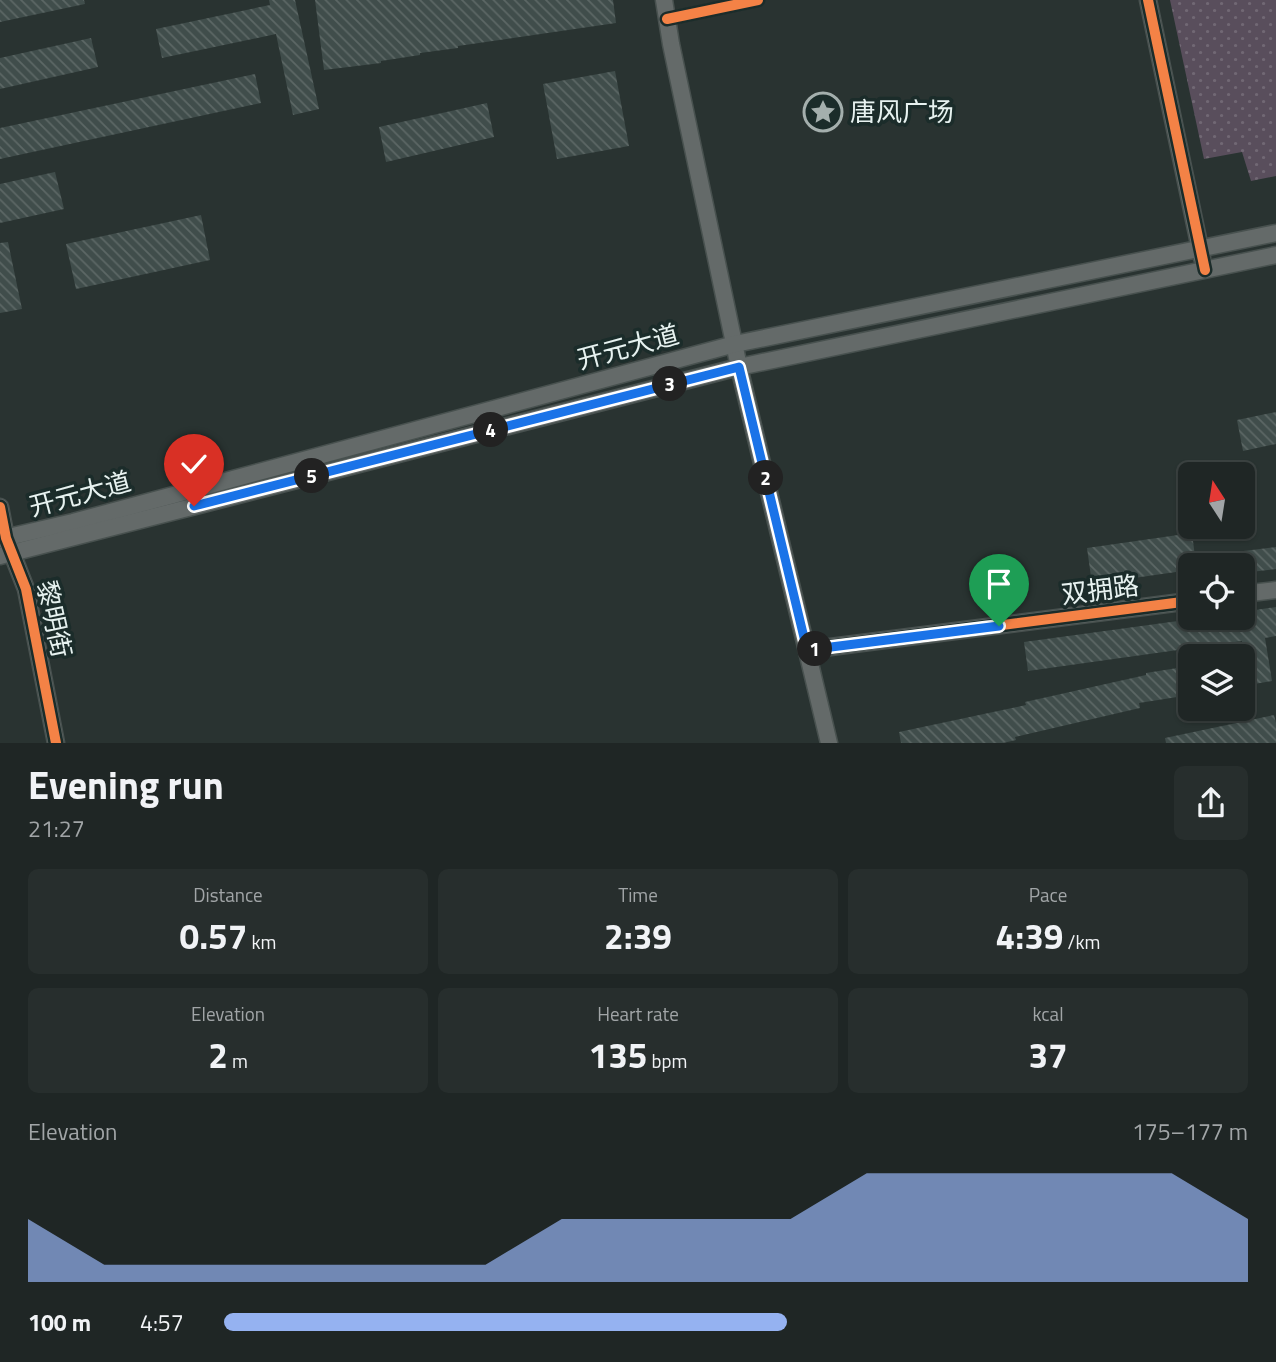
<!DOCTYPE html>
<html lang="en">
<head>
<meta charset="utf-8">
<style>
	body { margin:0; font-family:"Titillium Web","Noto Sans SC",sans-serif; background:#272e2d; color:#f1f3f6; height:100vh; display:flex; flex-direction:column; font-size:26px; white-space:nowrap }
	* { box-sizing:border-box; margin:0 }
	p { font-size:23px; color:#a1a5a7 }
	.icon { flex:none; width:38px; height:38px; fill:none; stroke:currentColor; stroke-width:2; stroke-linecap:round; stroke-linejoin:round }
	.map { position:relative; height:743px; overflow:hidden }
	.details { display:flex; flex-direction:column; background:#1f2625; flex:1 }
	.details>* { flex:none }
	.needle { width:46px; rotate:348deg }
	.fabs { position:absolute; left:1178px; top:462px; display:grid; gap:14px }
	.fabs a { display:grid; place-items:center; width:77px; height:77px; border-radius:10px; background:#1f2625; box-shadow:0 2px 5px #0004,0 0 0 2px #3c4342; font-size:35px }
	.pin { position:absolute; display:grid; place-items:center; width:60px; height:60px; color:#fff; margin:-72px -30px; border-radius:50% 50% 50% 0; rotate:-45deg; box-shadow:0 0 7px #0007 }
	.pin .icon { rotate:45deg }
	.km { position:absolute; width:35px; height:35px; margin:-18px; border-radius:50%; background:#222; color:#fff; font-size:19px; line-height:35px; text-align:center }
	.round { display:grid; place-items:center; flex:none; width:74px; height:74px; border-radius:10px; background:#272e2d }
	.overview { display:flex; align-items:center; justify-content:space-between; height:119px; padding:0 28px }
	h1 { font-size:38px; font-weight:700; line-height:52px }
	.metrics { display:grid; grid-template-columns:repeat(3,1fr); gap:10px; height:119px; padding:7px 28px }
	.metrics div { display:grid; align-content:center; border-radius:10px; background:#272e2d; text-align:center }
	.metrics b { font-size:35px; font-weight:700 }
	.metrics small { font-size:19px; font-weight:400 }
	.metrics p { font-size:19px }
	.chart { height:196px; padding:14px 28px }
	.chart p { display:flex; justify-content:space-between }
	.chart svg { width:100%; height:126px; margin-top:7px; fill:#95b2f1; opacity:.7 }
	ul { padding:0 28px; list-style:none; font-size:23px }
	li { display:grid; grid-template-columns:112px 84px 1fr; align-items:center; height:52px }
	li i { height:18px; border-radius:9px; background:#95b2f1 }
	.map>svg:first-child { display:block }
	.park { fill:url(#park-dots) }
	.building { fill:url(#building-back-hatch) }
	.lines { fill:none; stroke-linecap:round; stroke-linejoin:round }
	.street-casing { stroke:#48514f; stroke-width:14 }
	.secondary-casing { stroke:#48514f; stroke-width:19 }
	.street { stroke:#646967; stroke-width:10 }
	.secondary { stroke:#646a69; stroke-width:16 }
	.cycleway-casing { stroke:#1b2c2a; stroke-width:15 }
	.cycleway { stroke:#f48246; stroke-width:10 }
	.route-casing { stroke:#fff; stroke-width:14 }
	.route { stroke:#1a73e8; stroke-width:9 }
	.labels { text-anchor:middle; stroke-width:7; stroke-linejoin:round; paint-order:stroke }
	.poi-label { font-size:26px; fill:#e7f2f0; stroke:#1b2c2a; text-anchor:start }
	.street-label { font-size:26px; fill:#e7f2f0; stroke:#1b2c2a }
</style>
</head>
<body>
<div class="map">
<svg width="1276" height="743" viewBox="0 0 1276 743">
	<defs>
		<pattern id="park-dots" width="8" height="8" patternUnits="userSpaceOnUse" patternTransform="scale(1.75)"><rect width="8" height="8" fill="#594e5c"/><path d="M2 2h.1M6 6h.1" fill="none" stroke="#716874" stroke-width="1.8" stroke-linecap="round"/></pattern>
		<pattern id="building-back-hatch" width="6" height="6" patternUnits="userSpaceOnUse" patternTransform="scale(1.75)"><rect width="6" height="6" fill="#404d4b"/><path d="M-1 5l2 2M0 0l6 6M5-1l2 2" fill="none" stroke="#5c6765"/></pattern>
	</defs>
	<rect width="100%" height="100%" fill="#293331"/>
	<path class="park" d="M1170 0H1276V176L1251 181 1242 152 1204 159Z"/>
	<g class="building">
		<path d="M0 0H84L85 4 0 22Z"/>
		<path d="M269 0H295L319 109 293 115 276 34 162 58 156 29 270 5Z"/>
		<path d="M315 0H613L616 23 458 46V48L420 53V55L381 61V63L324 70Z"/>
		<path d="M91 38 98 67 0 89V58Z"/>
		<path d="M615 71 629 146 557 159 543 84Z"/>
		<path d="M255 74 261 103 0 159V128Z"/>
		<path d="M487 103 494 137 386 162 379 127Z"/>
		<path d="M55 172 64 209 0 223V184Z"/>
		<path d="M201 215 210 260 76 289 66 244Z"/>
		<path d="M8 242 22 309 0 313V243Z"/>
		<path d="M1276 412V444L1243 451 1237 420Z"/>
		<path d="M1192 533 1195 557 1276 547V569L1242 573V565H1190V570L1092 584 1087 548Z"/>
		<path d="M1276 607V636L1265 638 1272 681 1242 686V641L1028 671 1024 642 1200 618H1242V612Z"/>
		<path d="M1190 666V695L1139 703 1140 708 1015 737 1016 740 1003 743H901L899 732 1026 705 1025 702 1146 675V673Z"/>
		<path d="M1274 715 1276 723V743H1166L1165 738Z"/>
	</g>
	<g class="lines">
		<defs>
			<path id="street" d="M667 19 758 0"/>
			<g id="secondary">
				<path d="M664 0 671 44 739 367 829 743"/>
				<path d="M1148 0 1202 258"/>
				<path d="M0 507 6 538 26 589 56 743"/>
				<path d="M0 539 73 522 735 344 1276 233"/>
				<path d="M0 556 739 367 1276 255"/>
				<path d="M1242 594 1276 590"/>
				<path d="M807 650 1190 601"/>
			</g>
		</defs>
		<use href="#street" class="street-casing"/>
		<use href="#secondary" class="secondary-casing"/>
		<use href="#street" class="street"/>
		<use href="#secondary" class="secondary"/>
		<defs>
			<g id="cycleway">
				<path d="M1148 0 1205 270"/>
				<path d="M667 19 758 0"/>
				<path d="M0 507 6 538 26 589 56 743"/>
				<path d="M807 650 1190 601"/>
			</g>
		</defs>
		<use href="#cycleway" class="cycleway-casing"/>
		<use href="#cycleway" class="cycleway"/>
	</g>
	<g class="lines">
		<defs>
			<path id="route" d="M194 506 739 367 807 650 999 626"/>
		</defs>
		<use href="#route" class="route-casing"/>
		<use href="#route" class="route"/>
	</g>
	<defs>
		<symbol id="sight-ring" viewBox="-11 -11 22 22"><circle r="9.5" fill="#1b2c2a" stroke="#a4afad" stroke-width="1.5"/><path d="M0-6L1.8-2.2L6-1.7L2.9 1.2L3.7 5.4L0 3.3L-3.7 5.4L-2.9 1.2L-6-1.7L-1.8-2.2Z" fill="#a4afad"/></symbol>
	</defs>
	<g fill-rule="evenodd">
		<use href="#sight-ring" x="801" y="90" width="44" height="44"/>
	</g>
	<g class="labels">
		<g class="poi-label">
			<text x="850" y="121">唐风广场</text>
		</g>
		<g class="street-label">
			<text transform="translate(628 347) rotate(-15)" y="9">开元大道</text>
			<text transform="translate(80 494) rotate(-15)" y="9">开元大道</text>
			<text transform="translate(1100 590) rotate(-7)" y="9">双拥路</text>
			<text transform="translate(54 619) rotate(78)" y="9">黎明街</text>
		</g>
	</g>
</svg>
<div class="fabs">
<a><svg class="needle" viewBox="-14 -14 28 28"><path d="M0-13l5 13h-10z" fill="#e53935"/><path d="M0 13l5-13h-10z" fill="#a1a5a7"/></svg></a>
<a><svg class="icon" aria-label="locate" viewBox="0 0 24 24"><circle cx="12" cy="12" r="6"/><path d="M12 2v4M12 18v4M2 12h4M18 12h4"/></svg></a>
<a><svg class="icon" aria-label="layers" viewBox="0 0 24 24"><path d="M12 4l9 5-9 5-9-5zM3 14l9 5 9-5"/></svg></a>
</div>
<div class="pin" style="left:999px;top:626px;background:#1e9e55"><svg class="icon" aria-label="arrive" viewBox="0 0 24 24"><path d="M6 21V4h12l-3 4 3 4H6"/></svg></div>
<div class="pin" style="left:194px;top:506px;background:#d93025"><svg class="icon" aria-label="check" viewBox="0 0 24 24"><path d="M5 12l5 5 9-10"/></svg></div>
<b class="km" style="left:815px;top:649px">1</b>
<b class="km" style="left:766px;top:478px">2</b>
<b class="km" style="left:670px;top:384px">3</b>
<b class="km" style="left:491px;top:430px">4</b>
<b class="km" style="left:312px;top:476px">5</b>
</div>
<section class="details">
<div class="overview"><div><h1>Evening run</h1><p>21:27</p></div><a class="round"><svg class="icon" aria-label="share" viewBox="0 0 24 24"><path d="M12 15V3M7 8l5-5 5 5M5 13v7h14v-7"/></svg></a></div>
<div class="metrics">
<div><p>Distance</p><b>0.57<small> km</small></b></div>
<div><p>Time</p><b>2:39</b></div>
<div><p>Pace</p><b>4:39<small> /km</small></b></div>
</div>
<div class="metrics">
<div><p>Elevation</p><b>2<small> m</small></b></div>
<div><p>Heart rate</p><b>135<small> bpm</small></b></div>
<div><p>kcal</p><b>37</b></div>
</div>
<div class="chart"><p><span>Elevation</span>175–177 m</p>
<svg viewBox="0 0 160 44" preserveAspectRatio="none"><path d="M0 44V22L10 38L20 38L30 38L40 38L50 38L60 38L70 22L80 22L90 22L100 22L110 6L120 6L130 6L140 6L150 6L160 22V44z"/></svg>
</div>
<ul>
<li><b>100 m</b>4:57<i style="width:55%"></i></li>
</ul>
</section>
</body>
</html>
